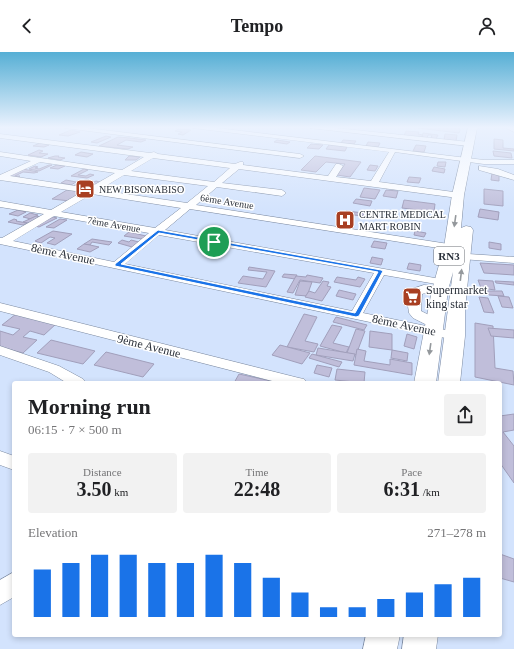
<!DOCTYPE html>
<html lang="en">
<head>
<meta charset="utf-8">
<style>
	body { margin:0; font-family:Georgia,serif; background:#f2f2f2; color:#202124; height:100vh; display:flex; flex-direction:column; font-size:15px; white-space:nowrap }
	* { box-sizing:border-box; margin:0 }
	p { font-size:13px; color:#757577 }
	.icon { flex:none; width:22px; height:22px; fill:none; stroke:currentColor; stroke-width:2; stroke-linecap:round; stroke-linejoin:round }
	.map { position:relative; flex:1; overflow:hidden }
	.details { position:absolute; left:12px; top:329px; width:490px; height:256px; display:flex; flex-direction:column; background:#fff; border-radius:4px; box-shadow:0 2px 6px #0003 }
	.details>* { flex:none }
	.pin { position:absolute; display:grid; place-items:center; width:34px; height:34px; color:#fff; margin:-17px; border:2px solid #fff; border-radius:50%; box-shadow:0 1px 4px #0007 }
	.round { display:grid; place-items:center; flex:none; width:42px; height:42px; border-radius:4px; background:#f2f2f2 }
	.overview { display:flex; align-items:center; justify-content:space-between; height:68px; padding:0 16px }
	h1 { font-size:22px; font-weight:800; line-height:30px }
	.figures { display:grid; grid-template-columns:repeat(3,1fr); gap:6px; height:68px; padding:4px 16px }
	.figures div { display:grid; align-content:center; border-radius:4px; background:#f2f2f2; text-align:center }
	.figures b { font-size:20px; font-weight:800 }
	.figures small { font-size:11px; font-weight:400 }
	.figures p { font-size:11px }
	.chart { height:112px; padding:8px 16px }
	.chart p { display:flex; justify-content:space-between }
	.chart svg { width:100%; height:72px; margin-top:4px; stroke:#1a73e8; stroke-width:6 }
	header { display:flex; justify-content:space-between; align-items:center; height:52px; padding:0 16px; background:#fff; font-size:18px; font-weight:800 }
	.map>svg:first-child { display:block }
	.building { fill:#c0beda; stroke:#a19fbb }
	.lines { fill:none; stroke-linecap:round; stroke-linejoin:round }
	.minor-casing { stroke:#7c8aa1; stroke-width:1 }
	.highway-casing { stroke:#7c8aa1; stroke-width:1 }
	.minor { fill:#fff; fill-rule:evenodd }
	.highway { fill:#fff; fill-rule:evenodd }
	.oneway { fill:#94989c }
	.route { fill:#1a73e8; stroke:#fff; fill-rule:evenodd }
	.labels { text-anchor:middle; stroke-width:3; stroke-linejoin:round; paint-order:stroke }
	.far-poi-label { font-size:10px; fill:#2a303a; stroke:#fff; text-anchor:start }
	.far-street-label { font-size:10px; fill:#2a303a; stroke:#fff }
	.shield { fill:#fff; stroke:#6a6e75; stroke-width:1 }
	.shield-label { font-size:11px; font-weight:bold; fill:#2a303a }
	.street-label { font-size:12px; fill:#2a303a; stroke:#fff }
	.poi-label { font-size:12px; fill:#2a303a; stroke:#fff; text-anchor:start }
</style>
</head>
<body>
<header><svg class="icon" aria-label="back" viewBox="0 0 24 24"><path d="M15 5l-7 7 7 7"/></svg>Tempo<svg class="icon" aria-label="person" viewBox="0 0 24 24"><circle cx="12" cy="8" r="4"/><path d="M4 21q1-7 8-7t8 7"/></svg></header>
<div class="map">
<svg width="514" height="597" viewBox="0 0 514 597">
	<rect width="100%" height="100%" fill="#d3e3fd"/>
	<g class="building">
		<path d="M418 76H459L460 78 459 81Z"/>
		<path d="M179 77 191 78 183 83 178 82 182 80 175 79Z"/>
		<path d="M71 78 80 80 68 84 59 83Z"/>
		<path d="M406 79 419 80 418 82 423 83 422 85 404 84Z"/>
		<path d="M423 81 438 83 436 87 431 86 432 83H428L427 86 422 85Z"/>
		<path d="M445 82 457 83 456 89 444 88Z"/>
		<path d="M106 84 111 85 97 91 91 90Z"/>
		<path d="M118 85 130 86 146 88 141 90 126 88 117 93 133 95 128 97 99 94Z"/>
		<path d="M494 87 503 88V96L514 97V99L494 97Z"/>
		<path d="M277 88 290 90 287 92 274 90Z"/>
		<path d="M343 88 356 89 354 92 341 91Z"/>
		<path d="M368 90 380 91 378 95 366 94Z"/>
		<path d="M40 91 49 92 48 93H49L44 95 33 94Z"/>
		<path d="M311 92 323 93 319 97 307 96Z"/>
		<path d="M329 93 347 95 345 99 326 97Z"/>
		<path d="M416 93 426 94 424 100 413 99Z"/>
		<path d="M39 98 43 99 39 101 48 102 41 105 28 103Z"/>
		<path d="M493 99 511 101 512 106 494 104Z"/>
		<path d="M81 100 93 102 87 105 75 103Z"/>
		<path d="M55 104H59L58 105 65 106 60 108 48 106Z"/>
		<path d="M129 104 140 105 136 108H125Z"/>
		<path d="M315 104 361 110 350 125 337 123 345 112 326 110 316 120 301 118Z"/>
		<path d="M438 110H446L445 115 437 114Z"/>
		<path d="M49 113H52L39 119 29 117 35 114 38 115 35 116 39 117Z"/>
		<path d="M57 113 65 114 58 117 50 116Z"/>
		<path d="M370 113 378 114 375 119 367 118Z"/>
		<path d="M434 115 445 117 444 121 432 119Z"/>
		<path d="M23 117 38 120 34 121 23 120 15 124H20L17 126 7 125Z"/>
		<path d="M84 117 88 118 78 123 86 124 90 122 94 123 87 126 71 124Z"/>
		<path d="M492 121 499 122V129L491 128Z"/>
		<path d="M409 125 421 126 419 131 407 130Z"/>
		<path d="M66 128 76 130 71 133 61 131Z"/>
		<path d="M85 128H89L83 131 90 132 96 129 100 130 88 137 73 134Z"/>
		<path d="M364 136 380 138 375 147 360 145Z"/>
		<path d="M484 137 503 139V154L484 152Z"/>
		<path d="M67 138 85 140 70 149 52 147Z"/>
		<path d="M386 138 398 139 396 146 383 144Z"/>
		<path d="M356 147 372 149 370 154 353 151Z"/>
		<path d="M404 148 435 152 434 160 402 156Z"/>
		<path d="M480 157 499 160 498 168 478 165Z"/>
		<path d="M18 158 26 160 18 164 9 162Z"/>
		<path d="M346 159 364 161 363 164 354 163 347 174 337 173Z"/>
		<path d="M30 161 38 163 31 167 23 165Z"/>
		<path d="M36 164 40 165 29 171 23 170Z"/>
		<path d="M53 165 57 166 39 175 35 174Z"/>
		<path d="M14 167 17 168 16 169 27 171 23 173 8 170Z"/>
		<path d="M60 167 67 168 54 176 46 175Z"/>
		<path d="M53 179 72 182 55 193 47 191 55 186 50 185 41 191 35 189Z"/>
		<path d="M415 179 426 181 424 185 414 183Z"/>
		<path d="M129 180 146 184 142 187 124 184Z"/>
		<path d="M92 187 112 190 109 193 92 190 90 193 84 192Z"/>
		<path d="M122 188 129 190 131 188 139 190 132 195 118 191Z"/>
		<path d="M374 189 387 191 385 197 371 195Z"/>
		<path d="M489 190 501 192V198L489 196Z"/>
		<path d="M84 192 90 193 99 195 90 200 77 197Z"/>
		<path d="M372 205 383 207 381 213 370 211Z"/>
		<path d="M409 211 421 213 420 219 407 217Z"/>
		<path d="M480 211 514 213V223L484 221Z"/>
		<path d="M249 215 275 219 266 235 238 231 243 224 263 227 267 220 248 218Z"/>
		<path d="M284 222 297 223 295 227 282 225Z"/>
		<path d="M307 223 323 226 320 231 300 228 293 241 287 240 296 224 306 225Z"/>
		<path d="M337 225 356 228 358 225 365 227 360 235 334 230Z"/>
		<path d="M478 228 493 229 495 238 481 236Z"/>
		<path d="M300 229 312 230 307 244 295 243Z"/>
		<path d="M323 229 329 230 327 234 331 235 322 249 305 245 309 239 315 241Z"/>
		<path d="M495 229 514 230V233L496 231Z"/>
		<path d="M339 238 356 242 353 248 336 244Z"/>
		<path d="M487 239H502L504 244 489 243Z"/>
		<path d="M498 244 509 245 513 256 502 255Z"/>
		<path d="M479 245 488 246 494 261 484 260Z"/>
		<path d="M16 262 57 271 44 283 30 279 23 285 37 288 23 301 0 295V279L13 283 20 277 2 273Z"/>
		<path d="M304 262 317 265 305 289 318 292 314 300 287 295Z"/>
		<path d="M336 265 367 273 364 278 333 270Z"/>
		<path d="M475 271 493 274 495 316 513 319 514 333 475 325Z"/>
		<path d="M332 273 342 275 333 291 349 295 346 301 320 294Z"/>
		<path d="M488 276 514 278V286L491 284Z"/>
		<path d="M356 277 365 279 356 303 347 301Z"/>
		<path d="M370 279 392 282V298L369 295Z"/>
		<path d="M407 282 417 285 414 297 404 294Z"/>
		<path d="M51 288 95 299 83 312 37 301Z"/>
		<path d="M280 293 310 301 302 312 272 303Z"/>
		<path d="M318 296 355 302 353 309 316 303Z"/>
		<path d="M357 297 366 299 364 309 390 313V307L412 311V323L354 313Z"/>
		<path d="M392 298 408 301 407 309 391 306Z"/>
		<path d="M106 300 154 312 143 325 94 313Z"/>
		<path d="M312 302 342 310 339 315 309 306Z"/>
		<path d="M317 313 332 316 329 325 314 321Z"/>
		<path d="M337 317 365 320 364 331 335 328Z"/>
		<path d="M239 322 280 331H234Z"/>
		<path d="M514 362V378L503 380 514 394V431L500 411V364Z"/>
		<path d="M500 502 514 507V530L500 526Z"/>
	</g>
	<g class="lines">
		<defs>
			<g id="minor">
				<path d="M65 76H87L300 102 304 104 300 106Z"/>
				<path d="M193 76H217L484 108H514V112H484L395 100 379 130 461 141 462 143 461 145 458 146 239 117 222 131 282 138 286 141 282 144 217 135 196 153 455 193 456 195 451 198 190 157 165 178 446 228 448 230 446 232 442 233 384 223 363 261 460 281 462 284 460 287 455 288 0 192V186H2L44 162 0 155V149L51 158 82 140 0 128V123L31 109 0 104V100L122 118 144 105 0 86V82L150 101 154 100 158 102 235 112 240 110H243V113L328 124 336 112H339L343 114 336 125 371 129 389 100ZM153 106 230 116 214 130 131 119ZM40 110 115 121 89 136 10 124ZM124 123 208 134 187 151 99 138ZM92 142 181 156 155 176 61 160ZM54 164 149 181 114 210 13 189ZM159 183 374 221 352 259 125 212Z"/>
				<path d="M310 76H336L469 90 472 92 469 94Z"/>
				<path d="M507 76H514V80L508 77Z"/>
				<path d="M479 114 498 117 514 123V128L479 118Z"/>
				<path d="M453 201 514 205V211L449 206 448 204 449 202Z"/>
				<path d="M424 233 444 235 446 238 444 241C437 242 429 239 422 242L421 259 439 268 441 271 439 274H429L413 266 409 261 408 254 410 240 412 237Z"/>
				<path d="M0 251 299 326 304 327 307 331H280L0 259Z"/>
				<path d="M0 294 59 314 83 327 86 331H67L49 320 0 303Z"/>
				<path d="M0 399 14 404V418L0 413Z"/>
				<path d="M14 520V545L0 553V528Z"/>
			</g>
			<g id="highway">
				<path d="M468 76H477L464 143 461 176 466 174 471 175 473 178 465 257V284L460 331H438L453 220 448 238 436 331H414L432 238 444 195 452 143Z"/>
				<path d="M366 583H400L397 597H363Z"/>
				<path d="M404 583H438L436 597H402Z"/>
			</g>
		</defs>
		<use href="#minor" class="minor-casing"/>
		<use href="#highway" class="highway-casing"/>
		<use href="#minor" class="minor"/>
		<use href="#highway" class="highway"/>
	</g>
	<defs><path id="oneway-solid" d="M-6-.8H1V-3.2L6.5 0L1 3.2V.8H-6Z"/></defs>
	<g class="oneway">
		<use href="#oneway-solid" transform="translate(455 169) rotate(98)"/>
		<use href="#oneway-solid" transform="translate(461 223) rotate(-83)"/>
		<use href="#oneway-solid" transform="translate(430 297) rotate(98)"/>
	</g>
	<linearGradient id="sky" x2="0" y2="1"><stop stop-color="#56afd5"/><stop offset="0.47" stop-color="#ebf2fe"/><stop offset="1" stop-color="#ebf2fe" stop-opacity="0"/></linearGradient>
	<rect width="514" height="160" fill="url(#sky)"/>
	<path class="route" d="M158 178 381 218 383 219 359 264 356 265 115 214V212ZM159 181 378 220 355 261 121 212Z"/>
	<defs>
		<symbol id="hotel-square" viewBox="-11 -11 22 22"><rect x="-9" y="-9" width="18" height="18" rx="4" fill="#a83f22" stroke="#fff"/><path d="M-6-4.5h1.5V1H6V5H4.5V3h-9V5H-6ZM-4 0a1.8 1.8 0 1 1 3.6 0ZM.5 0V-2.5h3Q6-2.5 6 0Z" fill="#fff"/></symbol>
		<symbol id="hospital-square" viewBox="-11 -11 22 22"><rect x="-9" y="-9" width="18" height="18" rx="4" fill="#a83f22" stroke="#fff"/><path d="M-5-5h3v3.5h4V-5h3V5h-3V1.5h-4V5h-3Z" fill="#fff"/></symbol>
		<symbol id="supermarket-square" viewBox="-11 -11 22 22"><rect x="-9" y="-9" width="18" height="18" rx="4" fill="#a83f22" stroke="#fff"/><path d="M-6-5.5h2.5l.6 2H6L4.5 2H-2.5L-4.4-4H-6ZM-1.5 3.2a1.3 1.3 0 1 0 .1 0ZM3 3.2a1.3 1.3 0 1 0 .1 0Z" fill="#fff"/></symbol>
	</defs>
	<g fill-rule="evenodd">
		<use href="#hotel-square" x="74" y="126" width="22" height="22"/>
		<use href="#hospital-square" x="334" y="157" width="22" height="22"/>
		<use href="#supermarket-square" x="401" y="234" width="22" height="22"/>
	</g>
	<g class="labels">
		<g class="far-poi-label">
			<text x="99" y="141">NEW BISONABISO</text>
			<text x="359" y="166">CENTRE MEDICAL<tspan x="359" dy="12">MART ROBIN</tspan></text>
		</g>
		<g class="far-street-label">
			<text transform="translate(227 149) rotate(9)" y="4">6ème Avenue</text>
			<text transform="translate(114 172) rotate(10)" y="4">7ème Avenue</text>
		</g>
		<rect class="shield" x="434" y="195" width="30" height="18" rx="3"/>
		<g class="shield-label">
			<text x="449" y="208">RN3</text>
		</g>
		<g class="street-label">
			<text transform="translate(63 202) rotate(12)" y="4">8ème Avenue</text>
			<text transform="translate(404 273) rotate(12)" y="4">8ème Avenue</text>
			<text transform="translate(149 294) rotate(14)" y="4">9ème Avenue</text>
		</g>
		<g class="poi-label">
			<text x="426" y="242">Supermarket<tspan x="426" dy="14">king star</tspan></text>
		</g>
	</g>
</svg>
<div class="pin" style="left:214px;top:190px;background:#1e9e55"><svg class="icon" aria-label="arrive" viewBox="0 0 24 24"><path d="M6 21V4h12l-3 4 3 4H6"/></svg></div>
<section class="details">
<div class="overview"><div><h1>Morning run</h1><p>06:15 · 7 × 500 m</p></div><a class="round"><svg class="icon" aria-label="share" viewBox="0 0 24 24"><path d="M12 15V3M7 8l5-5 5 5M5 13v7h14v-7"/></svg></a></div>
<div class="figures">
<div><p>Distance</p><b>3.50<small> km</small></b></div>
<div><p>Time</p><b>22:48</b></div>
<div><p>Pace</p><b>6:31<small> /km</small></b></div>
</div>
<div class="chart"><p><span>Elevation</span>271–278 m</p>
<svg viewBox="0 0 160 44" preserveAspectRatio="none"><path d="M5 44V15M15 44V11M25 44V6M35 44V6M45 44V11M55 44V11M65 44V6M75 44V11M85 44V20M95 44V29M105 44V38M115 44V38M125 44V33M135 44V29M145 44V24M155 44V20"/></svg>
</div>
</section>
</div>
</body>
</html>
